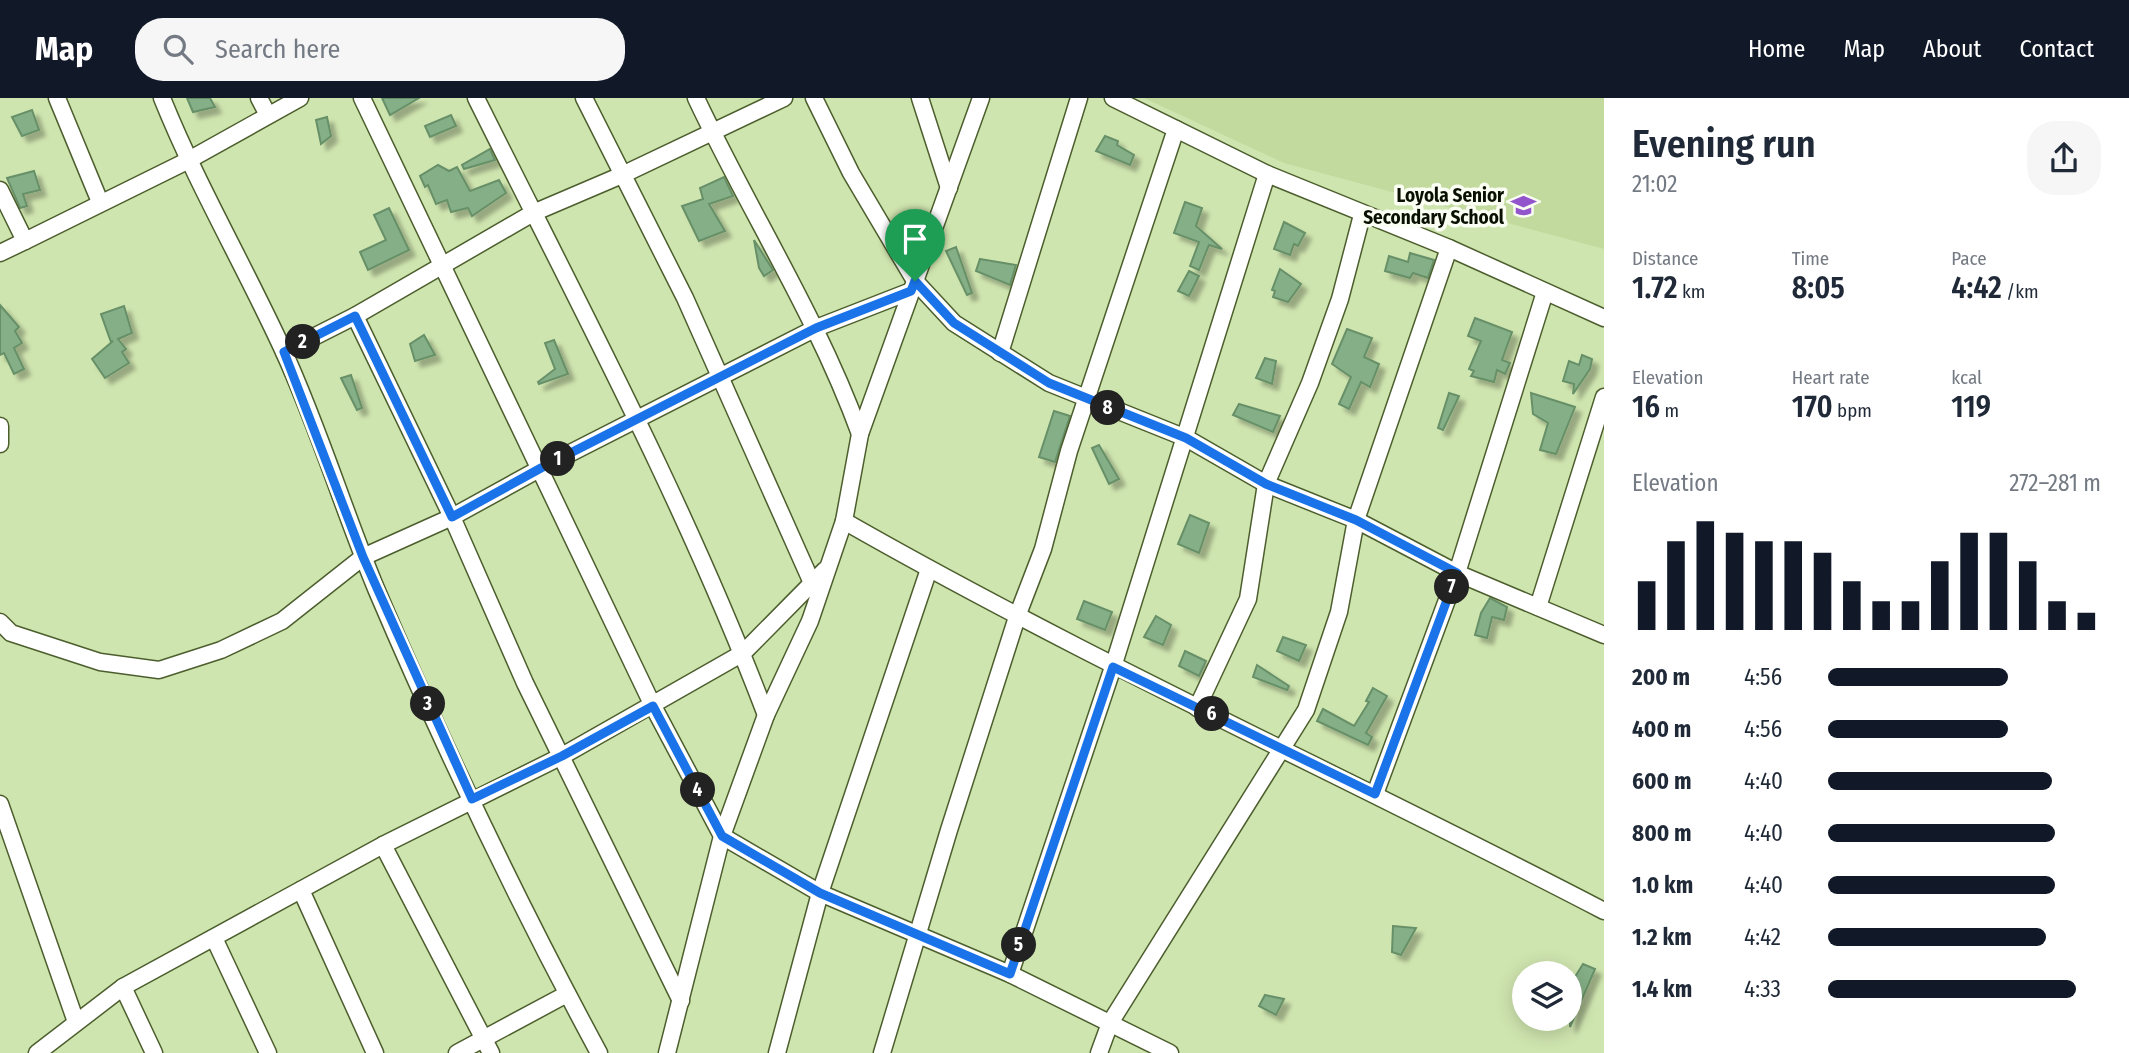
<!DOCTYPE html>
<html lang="en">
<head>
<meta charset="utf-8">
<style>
	body { margin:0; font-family:"Fira Sans Condensed",sans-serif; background:#f6f6f7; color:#1f2937; height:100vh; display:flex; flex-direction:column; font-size:26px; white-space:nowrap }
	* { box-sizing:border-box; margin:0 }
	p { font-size:23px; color:#747a83 }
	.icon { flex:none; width:38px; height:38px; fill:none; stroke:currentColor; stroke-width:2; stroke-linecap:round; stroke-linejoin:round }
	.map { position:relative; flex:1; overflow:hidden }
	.details { display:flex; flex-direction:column; background:#fff; width:525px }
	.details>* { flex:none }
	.controls { position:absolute; left:1512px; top:863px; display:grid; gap:14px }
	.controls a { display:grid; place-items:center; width:70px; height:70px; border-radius:50%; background:#fff; box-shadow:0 4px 18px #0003; font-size:35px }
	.pin { position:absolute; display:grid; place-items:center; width:60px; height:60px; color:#fff; margin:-72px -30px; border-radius:50% 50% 50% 0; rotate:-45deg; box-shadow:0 0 7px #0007 }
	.pin .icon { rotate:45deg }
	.km { position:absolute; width:35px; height:35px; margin:-18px; border-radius:50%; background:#222; color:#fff; font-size:19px; line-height:35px; text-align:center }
	.round { display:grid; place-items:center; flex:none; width:74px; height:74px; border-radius:28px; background:#f6f6f7 }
	.overview { display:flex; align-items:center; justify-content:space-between; height:119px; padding:0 28px }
	h1 { font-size:38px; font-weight:600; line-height:52px }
	.figures { display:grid; grid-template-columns:repeat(3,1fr); gap:10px; height:119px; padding:7px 28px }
	.figures div { display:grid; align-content:center }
	.figures b { font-size:30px; font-weight:600 }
	.figures small { font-size:19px; font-weight:400 }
	.figures p { font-size:19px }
	.chart { height:196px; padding:14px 28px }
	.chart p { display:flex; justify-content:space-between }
	.chart svg { width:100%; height:126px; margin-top:7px; stroke:#111827; stroke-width:6 }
	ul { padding:0 28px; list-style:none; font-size:23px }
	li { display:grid; grid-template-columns:112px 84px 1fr; align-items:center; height:52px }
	li i { height:18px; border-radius:9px; background:#111827 }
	header { display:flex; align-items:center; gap:42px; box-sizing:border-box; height:98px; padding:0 35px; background:#111827; color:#fff }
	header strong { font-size:33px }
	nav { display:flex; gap:38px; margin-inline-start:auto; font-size:24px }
	.search { width:490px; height:63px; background:#f6f6f7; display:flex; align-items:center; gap:18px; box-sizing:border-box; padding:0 24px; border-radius:28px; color:#747a83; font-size:26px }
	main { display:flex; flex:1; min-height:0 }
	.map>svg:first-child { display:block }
	.built { fill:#c2da9e }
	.building { fill:#85af86; stroke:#679068; stroke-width:2; filter:url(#shadow) }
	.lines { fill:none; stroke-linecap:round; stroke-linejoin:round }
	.minor-casing { stroke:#4c5e2d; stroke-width:19 }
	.minor { stroke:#fff; stroke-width:16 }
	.route-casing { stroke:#fff; stroke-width:14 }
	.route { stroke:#1a73e8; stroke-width:9 }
	.labels { text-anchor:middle; stroke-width:7; stroke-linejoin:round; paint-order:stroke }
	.poi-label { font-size:19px; font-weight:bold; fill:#091001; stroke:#fafef3; text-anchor:end }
</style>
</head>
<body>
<header>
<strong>Map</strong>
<div class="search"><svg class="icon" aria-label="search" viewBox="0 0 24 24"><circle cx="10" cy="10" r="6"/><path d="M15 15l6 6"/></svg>Search here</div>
<nav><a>Home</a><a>Map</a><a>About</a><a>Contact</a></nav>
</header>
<main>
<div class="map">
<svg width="1604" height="955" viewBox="0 0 1604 955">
	<defs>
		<filter id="shadow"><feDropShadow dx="6" dy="6" stdDeviation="2" flood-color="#0004"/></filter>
	</defs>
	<rect width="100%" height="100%" fill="#cfe5af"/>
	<path class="built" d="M1144 0H1604V151L1284 65Z"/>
	<g class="building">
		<path d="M187 0H210L215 9 193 14Z"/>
		<path d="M382 0H419L390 17Z"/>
		<path d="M32 12 39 32 22 38 12 19Z"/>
		<path d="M451 17 456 28 430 39 425 28Z"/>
		<path d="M327 19 331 38 321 46 316 22Z"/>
		<path d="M1105 38 1118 43 1117 47 1134 57 1130 67 1096 53Z"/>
		<path d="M490 51 495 62 464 71 462 67Z"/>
		<path d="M438 67 449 73 457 69 470 93 499 82 506 95 472 118 468 110 451 114 447 102 436 106 428 87 425 89 420 78Z"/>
		<path d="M34 73 40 92 23 96 27 108 20 110 7 80Z"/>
		<path d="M724 79 733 98 709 106 725 133 699 143 682 108 703 101 700 90Z"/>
		<path d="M1185 104 1202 110 1196 128 1222 151 1209 147 1199 172 1190 168 1199 144 1174 135Z"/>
		<path d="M389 110 409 152 368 172 360 154 386 142 374 117Z"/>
		<path d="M1284 124 1305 135 1298 148 1294 146 1290 157 1274 151Z"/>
		<path d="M754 142 773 172 764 178 759 170Z"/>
		<path d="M956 149 972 195 967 197 946 153Z"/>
		<path d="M1410 155 1434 162 1428 180 1413 175 1410 180 1385 173 1389 158 1408 164Z"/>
		<path d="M980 161 1016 167 1010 187 976 173Z"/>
		<path d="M1280 171 1301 186 1288 204 1273 199 1275 193 1272 192Z"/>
		<path d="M1189 173 1199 178 1189 198 1178 193Z"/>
		<path d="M0 207 19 229 15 233 22 245 14 250 24 271 14 276 4 255 0 257Z"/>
		<path d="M124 208 132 235 118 241 126 251 122 254 129 265 105 280 92 261 113 243 111 244 101 216Z"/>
		<path d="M1475 220 1512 234 1502 262 1510 265 1505 276 1497 272 1494 284 1471 278 1474 273 1469 271 1481 243 1468 238Z"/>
		<path d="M1347 231 1372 240 1364 259 1379 266 1370 289 1361 284 1349 311 1339 306 1351 279 1332 266Z"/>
		<path d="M424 237 435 257 415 263 410 246Z"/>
		<path d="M554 242 568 276 539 286 538 284 555 271 545 245Z"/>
		<path d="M1582 257 1592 261 1590 271 1573 296 1574 286 1563 283 1569 263 1579 267Z"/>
		<path d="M1265 260 1276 263 1272 286 1256 280Z"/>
		<path d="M351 277 362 310 357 312 341 280Z"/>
		<path d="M1449 295 1459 298 1443 332 1438 330Z"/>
		<path d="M1531 295 1575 309 1556 356 1540 352 1548 325 1533 316Z"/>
		<path d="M1239 306 1280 318 1273 334 1233 317Z"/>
		<path d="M1054 313 1070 318 1055 364 1039 359Z"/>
		<path d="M1099 347 1119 381 1109 386 1092 350Z"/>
		<path d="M1190 417 1209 425 1199 455 1178 446Z"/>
		<path d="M1490 500 1507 509 1504 522 1492 519 1487 540 1475 537 1481 515Z"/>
		<path d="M1084 503 1112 514 1105 532 1077 521Z"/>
		<path d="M1156 518 1171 527 1163 547 1144 539Z"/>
		<path d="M1283 539 1306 547 1299 563 1277 553Z"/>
		<path d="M1185 553 1206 563 1199 578 1179 568Z"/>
		<path d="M1257 567 1289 588 1287 592 1253 579Z"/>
		<path d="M1373 590 1387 598 1366 635 1372 639 1368 647 1317 623 1323 611 1354 628 1369 604 1366 603Z"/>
		<path d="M1393 828 1416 830 1401 857 1392 854Z"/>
		<path d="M1583 866 1595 871 1570 929V887Z"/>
		<path d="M1265 897 1284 901 1276 917 1259 908Z"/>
	</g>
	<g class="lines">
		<defs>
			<g id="minor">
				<path d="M57 0 100 104"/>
				<path d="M162 0C197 87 244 167 283 252 319 330 344 414 377 493 444 650 518 805 599 955"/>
				<path d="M259 0 268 17"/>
				<path d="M362 0 653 608 722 738 820 795 1010 876 1170 955"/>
				<path d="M476 0C577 203 685 404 766 617"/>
				<path d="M584 0 685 200 812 485"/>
				<path d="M696 0C749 113 817 218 860 336"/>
				<path d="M814 0 851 75 915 183 954 225 1049 285 1186 340 1266 386 1356 422 1457 475 1604 537"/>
				<path d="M920 0 949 90"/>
				<path d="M1113 0 1267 76 1449 150 1604 220"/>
				<path d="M0 92 25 143 0 155"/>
				<path d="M25 143 187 63 300 0"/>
				<path d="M355 218 452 419 525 585 681 903"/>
				<path d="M284 254 355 218 533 115 622 77 784 0"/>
				<path d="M1000 255 1079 0"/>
				<path d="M0 328V346"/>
				<path d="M844 423C1091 564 1351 681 1604 813"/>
				<path d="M1538 509 1604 299"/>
				<path d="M0 524 11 535 100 564 159 572 221 552 282 523 363 459 452 419 541 370 816 230 911 193"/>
				<path d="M1197 610 1248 501 1266 386 1310 285 1340 201 1362 117"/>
				<path d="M1375 696 1457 475 1545 194"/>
				<path d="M0 706 76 924"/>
				<path d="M383 747 491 955"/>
				<path d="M301 792 375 955"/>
				<path d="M214 840 268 955"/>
				<path d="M1010 876 1113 569 1267 76"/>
				<path d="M123 889 154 955"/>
				<path d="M37 955 123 889 383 747 562 658 743 555 825 472"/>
				<path d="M457 955 567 896"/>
				<path d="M667 955 722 738 766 617 810 523 844 423 860 336 981 0"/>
				<path d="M777 955 820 795 929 471"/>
				<path d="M882 955 949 732 1018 516 1043 451 1069 353 1176 31"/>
				<path d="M1099 955 1110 925 1306 612 1339 514 1356 422 1449 150"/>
			</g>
		</defs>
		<use href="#minor" class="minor-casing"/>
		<use href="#minor" class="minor"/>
	</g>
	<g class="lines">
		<defs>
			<path id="route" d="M915 183 954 225 1049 285 1186 340 1266 386 1356 422 1457 475 1375 696 1113 569 1010 876 820 795 722 738 653 608 562 658 472 701 363 459 284 254 355 218 452 419 541 370 816 230 911 193Z"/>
		</defs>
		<use href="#route" class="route-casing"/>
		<use href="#route" class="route"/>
	</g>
	<defs>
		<symbol id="school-bare" viewBox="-9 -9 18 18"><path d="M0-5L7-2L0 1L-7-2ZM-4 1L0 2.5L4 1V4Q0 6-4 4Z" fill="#9355cc" stroke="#fafef3" stroke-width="2.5" paint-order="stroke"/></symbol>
	</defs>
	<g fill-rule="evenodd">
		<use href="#school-bare" x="1506" y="90" width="35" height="35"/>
	</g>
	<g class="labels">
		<g class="poi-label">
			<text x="1504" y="104">Loyola Senior<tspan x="1504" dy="22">Secondary School</tspan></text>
		</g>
	</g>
</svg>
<div class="controls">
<a><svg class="icon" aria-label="layers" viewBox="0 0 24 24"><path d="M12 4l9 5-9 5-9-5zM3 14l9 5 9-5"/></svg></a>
</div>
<div class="pin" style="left:915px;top:183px;background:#1e9e55"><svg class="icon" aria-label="arrive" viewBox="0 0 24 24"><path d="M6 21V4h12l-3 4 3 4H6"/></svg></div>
<b class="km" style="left:558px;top:361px">1</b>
<b class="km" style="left:303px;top:244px">2</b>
<b class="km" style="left:428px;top:606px">3</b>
<b class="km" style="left:698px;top:692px">4</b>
<b class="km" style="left:1019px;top:847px">5</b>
<b class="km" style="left:1212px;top:616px">6</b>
<b class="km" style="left:1452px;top:489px">7</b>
<b class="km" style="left:1108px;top:310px">8</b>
</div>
<section class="details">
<div class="overview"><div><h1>Evening run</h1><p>21:02</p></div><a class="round"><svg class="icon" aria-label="share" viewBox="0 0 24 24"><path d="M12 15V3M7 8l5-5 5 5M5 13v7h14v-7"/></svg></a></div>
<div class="figures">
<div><p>Distance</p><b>1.72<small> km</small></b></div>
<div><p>Time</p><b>8:05</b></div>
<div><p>Pace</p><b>4:42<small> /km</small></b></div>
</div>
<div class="figures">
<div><p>Elevation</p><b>16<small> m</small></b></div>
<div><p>Heart rate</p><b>170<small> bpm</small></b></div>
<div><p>kcal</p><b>119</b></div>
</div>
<div class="chart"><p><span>Elevation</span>272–281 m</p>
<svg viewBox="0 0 160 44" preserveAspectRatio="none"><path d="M5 44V27M15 44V13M25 44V6M35 44V10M45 44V13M55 44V13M65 44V17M75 44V27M85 44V34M95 44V34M105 44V20M115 44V10M125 44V10M135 44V20M145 44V34M155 44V38"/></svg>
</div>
<ul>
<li><b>200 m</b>4:56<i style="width:66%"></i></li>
<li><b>400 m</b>4:56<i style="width:66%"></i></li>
<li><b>600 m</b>4:40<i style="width:82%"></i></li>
<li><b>800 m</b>4:40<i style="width:83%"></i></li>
<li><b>1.0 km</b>4:40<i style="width:83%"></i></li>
<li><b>1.2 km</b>4:42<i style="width:80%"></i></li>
<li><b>1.4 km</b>4:33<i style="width:91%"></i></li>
</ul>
</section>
</main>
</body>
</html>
